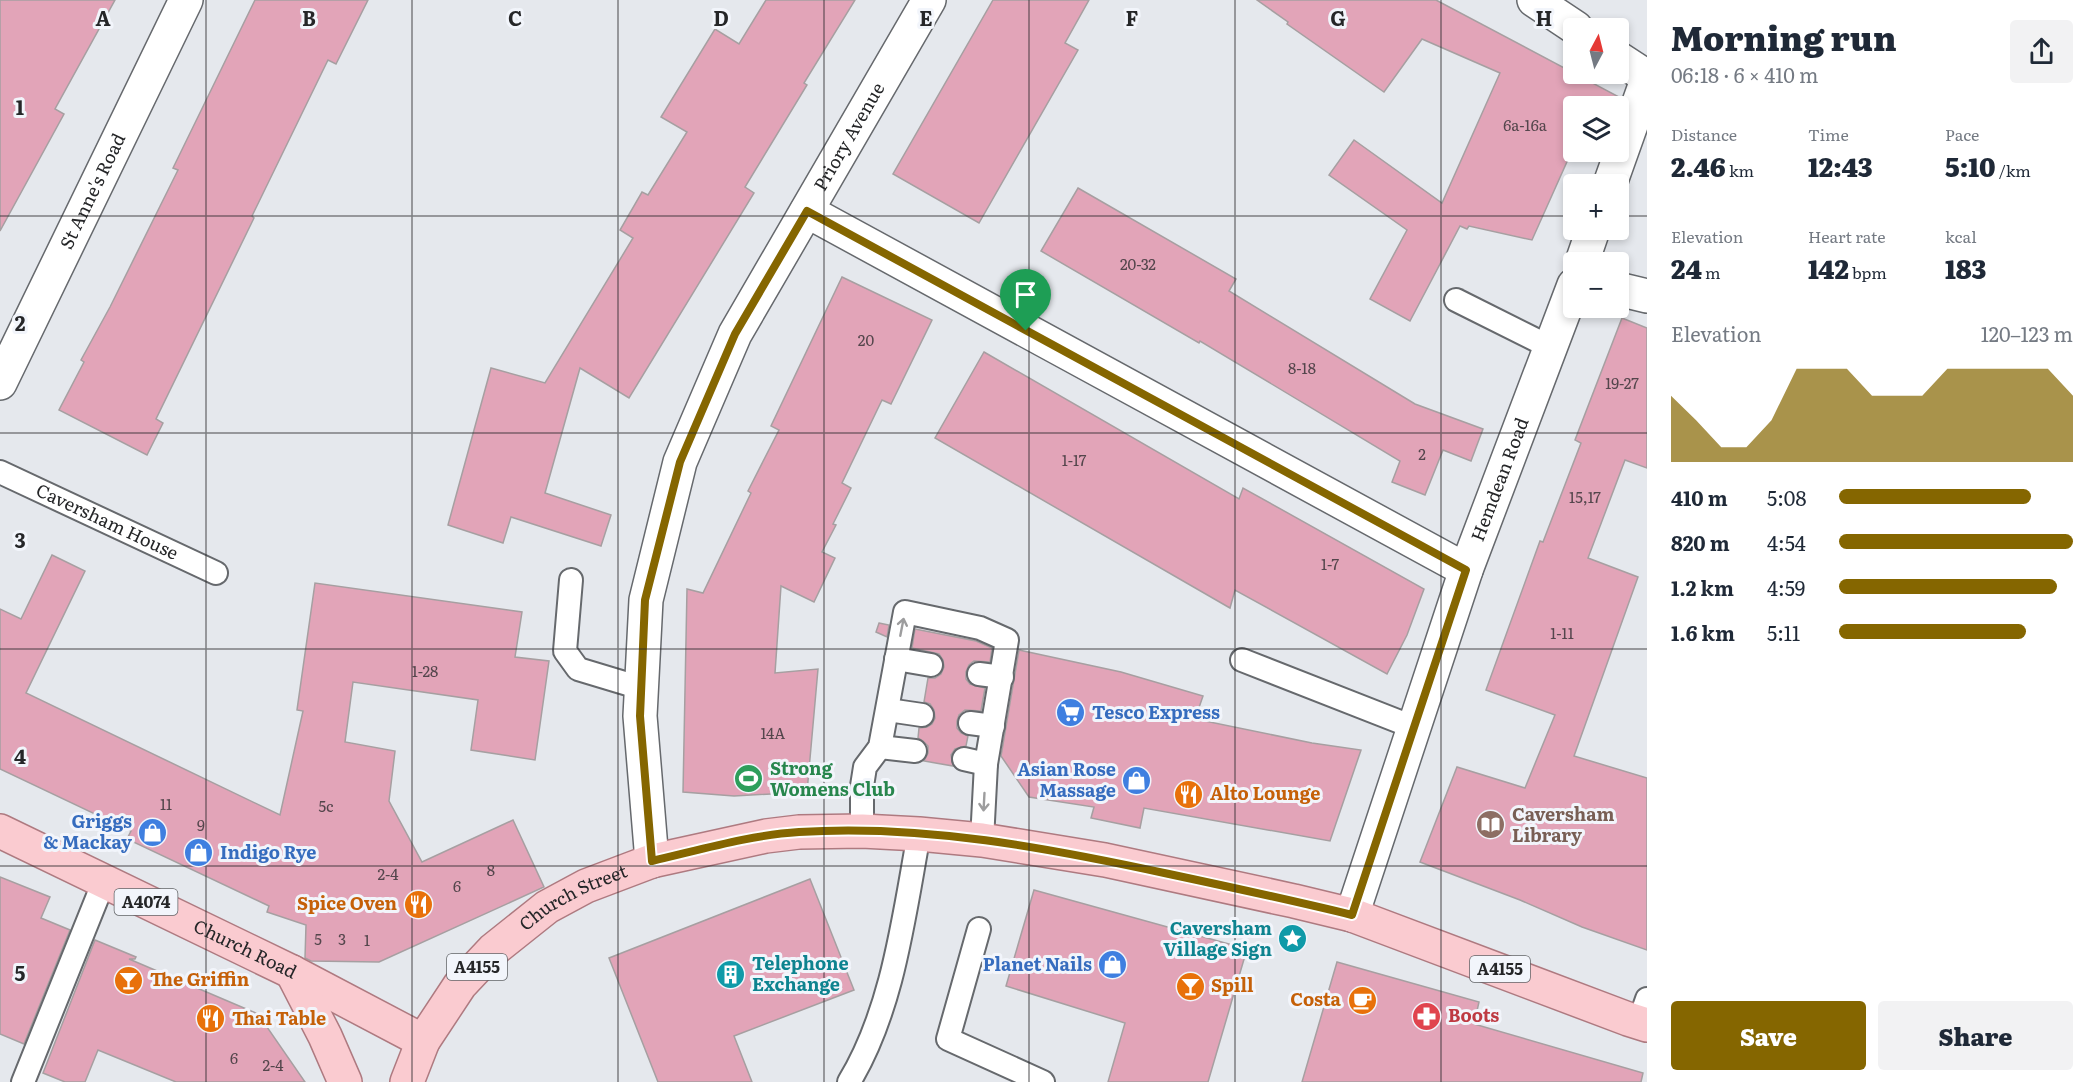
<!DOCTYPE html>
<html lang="en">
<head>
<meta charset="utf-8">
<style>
	body { margin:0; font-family:Literata,serif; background:#f2f2f3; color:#1f2937; height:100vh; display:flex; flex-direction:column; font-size:22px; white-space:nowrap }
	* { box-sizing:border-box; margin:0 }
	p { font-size:20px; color:#747a83 }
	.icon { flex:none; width:33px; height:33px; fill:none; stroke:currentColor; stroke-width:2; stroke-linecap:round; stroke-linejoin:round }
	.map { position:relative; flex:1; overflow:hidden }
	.side { display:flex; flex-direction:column; background:#fff; width:450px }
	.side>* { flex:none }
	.needle { width:39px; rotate:7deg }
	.controls { position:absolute; left:1563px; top:18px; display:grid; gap:12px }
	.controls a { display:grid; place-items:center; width:66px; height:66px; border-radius:6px; background:#fff; box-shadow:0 3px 9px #0003; font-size:30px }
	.pin { position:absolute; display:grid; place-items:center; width:51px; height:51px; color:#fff; margin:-62px -26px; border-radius:50% 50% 50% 0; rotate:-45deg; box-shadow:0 0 6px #0007 }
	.pin .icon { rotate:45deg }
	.round { display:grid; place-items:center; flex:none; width:63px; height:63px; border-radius:6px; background:#f2f2f3 }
	.overview { display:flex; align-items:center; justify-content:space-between; height:102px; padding:0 24px }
	h1 { font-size:33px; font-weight:800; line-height:45px }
	.metrics { display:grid; grid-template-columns:repeat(3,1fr); gap:9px; height:102px; padding:6px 24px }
	.metrics div { display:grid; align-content:center }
	.metrics b { font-size:26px; font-weight:800 }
	.metrics small { font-size:16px; font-weight:400 }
	.metrics p { font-size:16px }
	.chart { height:168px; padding:12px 24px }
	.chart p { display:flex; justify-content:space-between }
	.chart svg { width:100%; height:108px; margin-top:6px; fill:#856600; opacity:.7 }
	.primary-button { display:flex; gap:12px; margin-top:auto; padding:12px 24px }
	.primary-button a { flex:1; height:69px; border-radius:6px; background:#856600; color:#fff; font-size:24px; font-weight:800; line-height:69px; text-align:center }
	.primary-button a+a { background:#f2f2f3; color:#1f2937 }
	ul { padding:0 24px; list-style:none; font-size:20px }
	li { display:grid; grid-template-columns:96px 72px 1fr; align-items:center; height:45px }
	li i { height:15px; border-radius:8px; background:#856600 }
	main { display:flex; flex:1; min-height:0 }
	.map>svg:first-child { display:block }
	.building { fill:#e2a4b8; stroke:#a69fa1; stroke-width:1.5 }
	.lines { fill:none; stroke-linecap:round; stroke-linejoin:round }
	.lane-casing { stroke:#66696d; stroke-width:26 }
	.street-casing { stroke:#66696d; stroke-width:36 }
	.secondary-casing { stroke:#66696d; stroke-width:36 }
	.primary-casing { stroke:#ae7a80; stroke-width:36 }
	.lane { stroke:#fff; stroke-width:22 }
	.street { stroke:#fff; stroke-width:33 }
	.secondary { stroke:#fff; stroke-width:33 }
	.primary { stroke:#facbd0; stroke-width:33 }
	.oneway { stroke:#9d9d9e }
	.route-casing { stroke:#fff; stroke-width:12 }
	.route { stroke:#856600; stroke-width:8 }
	.grid { fill:none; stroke:#252628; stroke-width:1.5; stroke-opacity:0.55 }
	.labels { text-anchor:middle; stroke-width:6; stroke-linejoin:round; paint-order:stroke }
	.number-label { font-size:15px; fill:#54464c }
	.shield { fill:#f2f5fb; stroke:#626467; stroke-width:1.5 }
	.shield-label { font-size:16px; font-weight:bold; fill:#252628 }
	.street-label { font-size:18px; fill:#252628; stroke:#f2f5fb }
	.shop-label { font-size:18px; font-weight:bold; fill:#366cbe; stroke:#f2f5fb; text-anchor:end }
	.leisure-label { font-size:18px; font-weight:bold; fill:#27864d; stroke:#f2f5fb; text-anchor:start }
	.food-label { font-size:18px; font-weight:bold; fill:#c56008; stroke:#f2f5fb; text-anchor:start }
	.education-label { font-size:18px; font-weight:bold; fill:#785e54; stroke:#f2f5fb; text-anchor:start }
	.culture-label { font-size:18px; font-weight:bold; fill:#0d838f; stroke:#f2f5fb; text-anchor:end }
	.health-label { font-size:18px; font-weight:bold; fill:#be3a42; stroke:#f2f5fb; text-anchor:start }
	.grid-label { font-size:20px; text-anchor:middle; font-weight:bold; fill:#252628; stroke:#f2f5fb; stroke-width:6; stroke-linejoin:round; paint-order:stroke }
</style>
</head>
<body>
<main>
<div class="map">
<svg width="1647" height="1082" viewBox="0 0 1647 1082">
	<rect width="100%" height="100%" fill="#e5e8ed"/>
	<g class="building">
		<path d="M0 0H115L55 109 64 114 0 231Z"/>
		<path d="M255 0H368L336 64 328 60 252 216 254 218 156 419 163 423 147 455 59 410 84 362 81 360 110 307 178 170 173 168Z"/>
		<path d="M766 0H855L804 83 807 85 745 187 754 193 629 398 580 368 545 493 611 515 601 546 511 517 503 543 448 525 491 368 545 383 633 238 620 230 642 192 648 195 687 132 661 117 715 29 739 44Z"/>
		<path d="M993 0H1089L1065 43 1078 50 979 223 893 174Z"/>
		<path d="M1257 0H1436L1621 98 1618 106H1574V146L1532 240 1469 226 1467 229 1460 226 1410 321 1370 299 1407 230 1329 175 1354 140 1442 203 1500 73 1422 39 1384 92 1287 24 1288 22Z"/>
		<path d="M1078 188 1236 279 1229 291 1415 404 1483 429 1471 461 1443 450 1425 495 1392 482 1400 461 1200 341 1199 343 1041 251Z"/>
		<path d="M842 277 932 320 891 404 882 400 842 483 851 488 833 524 836 525 822 552 835 558 814 602 781 586 775 673 818 669 807 792 734 796 683 792 687 589 703 593 751 493 748 491 779 430 771 426Z"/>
		<path d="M1622 318 1647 328V468L1625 460 1588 558 1638 577 1574 756 1647 778V950L1582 927 1520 900 1420 862 1457 767 1525 788 1555 715 1486 690 1540 541 1543 542 1581 443 1575 440Z"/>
		<path d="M984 352 1239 499 1243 488 1424 589 1407 635 1387 674 1235 590 1230 608 935 438Z"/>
		<path d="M52 555 85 571 26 693 280 815 303 711 297 710 315 583 522 612 515 657 549 661 535 760 471 750 478 700 353 682 345 742 395 751 389 801 422 862 513 820 544 887 379 962 311 961 305 958 306 925 267 912 269 906 127 839 131 831 0 769V609L21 619Z"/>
		<path d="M879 623 889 625 887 637 876 632Z"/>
		<path d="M915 629 976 641 992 648 990 662 974 661 969 665 966 672V679L970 684 985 688 981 711 965 710 959 715 957 721V728L961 733 968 736 966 746 955 749 951 755 953 766 924 761 928 753V746L923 741 918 738 919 728 927 727 932 724 935 718 934 710 930 704 924 702 928 678H935L941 674 944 667 943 660 939 654 912 648Z"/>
		<path d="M1019 650 1121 672 1203 696 1195 719 1312 743 1361 750 1330 841 1144 808 1140 828 1091 818 1094 807 1029 797 1001 756Z"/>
		<path d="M0 877 50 897 41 918 70 930 24 1044 0 1034Z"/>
		<path d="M810 879 854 990 734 1036 752 1082H658L609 958Z"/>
		<path d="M1034 890 1247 949 1208 1082H1108L1125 1023 1006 986Z"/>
		<path d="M95 940 136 957 135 959H129L258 1014 305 1082H176L98 1050 85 1082H65L43 1073Z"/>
		<path d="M1337 962 1479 1002 1474 1024 1643 1073 1641 1082H1302Z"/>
	</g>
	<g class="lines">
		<defs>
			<g id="lane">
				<path d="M1456 300 1550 347"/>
				<path id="s1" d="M0 472 216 573"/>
				<path d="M571 580 565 651 578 669 641 688"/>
				<path d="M896 659 931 665"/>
				<path d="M1242 660 1413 727"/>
				<path d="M979 674 1002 677"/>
				<path d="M888 710 922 715"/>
				<path d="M970 723 993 726"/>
				<path d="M880 747 915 751"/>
				<path d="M964 759 986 764"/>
				<path d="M862 831V786L865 767 880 747 905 612 980 628 1007 640 986 764 982 840"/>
				<path d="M979 929 948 1039 1043 1082"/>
				<path d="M1639 1022 1647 999"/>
				<path d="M23 1082 104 881"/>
				<path d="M849 1082C893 1010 904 915 919 834"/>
			</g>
			<g id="street">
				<path d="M807 211 1466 570"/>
				<path d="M1618 289 1647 296"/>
				<path id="s2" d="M652 861 640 716 646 600 680 462 735 334 929 0"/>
			</g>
			<g id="secondary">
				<path d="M1534 0 1576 28"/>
				<path d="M1618 58 1647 77"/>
				<path d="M1610 184 1647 80"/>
				<path d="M1582 262 1593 230"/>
				<path id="s3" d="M0 383 186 0"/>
				<path id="s4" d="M1352 915 1466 570 1574 285"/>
			</g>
			<g id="primary">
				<path id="s5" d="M0 831 292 972 423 1041"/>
				<path d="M292 972 325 1036 345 1082"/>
				<path id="s6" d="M407 1082 423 1041 460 985 493 950 547 907 586 886 652 861 766 836 799 832 862 831 919 834 982 840 1105 860 1294 901 1352 915 1628 1019 1647 1025"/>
			</g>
		</defs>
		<use href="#lane" class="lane-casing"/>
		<use href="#street" class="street-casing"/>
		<use href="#secondary" class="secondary-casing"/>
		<use href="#primary" class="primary-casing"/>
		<use href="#lane" class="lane"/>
		<use href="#street" class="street"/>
		<use href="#secondary" class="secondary"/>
		<use href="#primary" class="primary"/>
	</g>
	<defs><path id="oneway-shaft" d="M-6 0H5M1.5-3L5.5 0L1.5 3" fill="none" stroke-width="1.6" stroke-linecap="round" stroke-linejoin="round" transform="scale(1.5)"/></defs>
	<g class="oneway">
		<use href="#oneway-shaft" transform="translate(902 627) rotate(-79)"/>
		<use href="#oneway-shaft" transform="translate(984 802) rotate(93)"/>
	</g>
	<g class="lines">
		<defs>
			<path id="route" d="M807 211 1466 570 1352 915C1291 900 1230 887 1169 874 1049 848 923 824 799 832 750 835 700 850 652 861L640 716 645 600 680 462 735 334Z"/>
		</defs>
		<use href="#route" class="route-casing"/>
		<use href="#route" class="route"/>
	</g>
	<path class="grid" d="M206 0V1082M412 0V1082M618 0V1082M824 0V1082M1029 0V1082M1235 0V1082M1441 0V1082M0 216H1574M1618 216H1647M0 433H1647M0 649H1647M0 866H1647"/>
	<defs>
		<symbol id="supermarket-disc" viewBox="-11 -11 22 22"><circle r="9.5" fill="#3f7fe0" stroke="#f2f5fb"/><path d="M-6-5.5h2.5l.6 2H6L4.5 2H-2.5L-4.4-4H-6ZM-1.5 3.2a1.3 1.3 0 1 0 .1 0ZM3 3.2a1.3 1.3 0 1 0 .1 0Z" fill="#fff"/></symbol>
		<symbol id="stadium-disc" viewBox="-11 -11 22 22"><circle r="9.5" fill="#2e9e5b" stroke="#f2f5fb"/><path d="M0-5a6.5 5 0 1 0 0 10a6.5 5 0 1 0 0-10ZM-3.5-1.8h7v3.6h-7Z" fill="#fff"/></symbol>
		<symbol id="shop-disc" viewBox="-11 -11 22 22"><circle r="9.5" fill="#3f7fe0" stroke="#f2f5fb"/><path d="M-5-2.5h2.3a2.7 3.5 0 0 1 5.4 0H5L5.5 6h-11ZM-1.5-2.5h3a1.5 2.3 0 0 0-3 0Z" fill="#fff"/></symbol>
		<symbol id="restaurant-disc" viewBox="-11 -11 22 22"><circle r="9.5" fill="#e8710a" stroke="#f2f5fb"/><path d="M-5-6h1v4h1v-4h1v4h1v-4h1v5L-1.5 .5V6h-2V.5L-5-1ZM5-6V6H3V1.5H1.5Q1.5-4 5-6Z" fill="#fff"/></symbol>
		<symbol id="library-disc" viewBox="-11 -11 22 22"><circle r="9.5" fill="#8d6e63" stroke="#f2f5fb"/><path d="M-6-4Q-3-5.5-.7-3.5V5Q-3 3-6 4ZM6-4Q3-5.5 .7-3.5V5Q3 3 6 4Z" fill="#fff"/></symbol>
		<symbol id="sight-disc" viewBox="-11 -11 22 22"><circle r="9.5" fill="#0f9aa8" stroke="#f2f5fb"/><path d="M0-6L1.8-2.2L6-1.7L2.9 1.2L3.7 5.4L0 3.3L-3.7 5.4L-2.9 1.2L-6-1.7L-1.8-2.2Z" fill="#fff"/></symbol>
		<symbol id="building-disc" viewBox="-11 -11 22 22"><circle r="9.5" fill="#0f9aa8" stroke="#f2f5fb"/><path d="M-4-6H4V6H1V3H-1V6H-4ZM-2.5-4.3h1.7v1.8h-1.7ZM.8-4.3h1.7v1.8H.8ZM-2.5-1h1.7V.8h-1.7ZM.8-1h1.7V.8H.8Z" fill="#fff"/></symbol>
		<symbol id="bar-disc" viewBox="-11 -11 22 22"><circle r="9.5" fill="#e8710a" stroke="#f2f5fb"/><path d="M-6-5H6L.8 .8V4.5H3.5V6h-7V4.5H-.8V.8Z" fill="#fff"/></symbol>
		<symbol id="cafe-disc" viewBox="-11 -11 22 22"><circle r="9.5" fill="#e8710a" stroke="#f2f5fb"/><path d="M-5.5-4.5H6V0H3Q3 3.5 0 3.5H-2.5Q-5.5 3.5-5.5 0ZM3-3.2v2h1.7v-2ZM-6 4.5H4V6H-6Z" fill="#fff"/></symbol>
		<symbol id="pharmacy-disc" viewBox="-11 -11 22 22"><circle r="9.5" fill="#e0444e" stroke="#f2f5fb"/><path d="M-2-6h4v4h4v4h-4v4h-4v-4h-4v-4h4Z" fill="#fff"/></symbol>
	</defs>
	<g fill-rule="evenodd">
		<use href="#supermarket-disc" x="1054" y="696" width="33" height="33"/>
		<use href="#stadium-disc" x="732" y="762" width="33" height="33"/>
		<use href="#shop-disc" x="1120" y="764" width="33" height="33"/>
		<use href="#restaurant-disc" x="1172" y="778" width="33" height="33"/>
		<use href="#library-disc" x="1474" y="808" width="33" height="33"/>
		<use href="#shop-disc" x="136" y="816" width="33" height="33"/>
		<use href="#shop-disc" x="182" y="836" width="33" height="33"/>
		<use href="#restaurant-disc" x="402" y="888" width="33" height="33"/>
		<use href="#sight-disc" x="1276" y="922" width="33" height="33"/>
		<use href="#shop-disc" x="1096" y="948" width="33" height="33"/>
		<use href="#building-disc" x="714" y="958" width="33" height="33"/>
		<use href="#bar-disc" x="112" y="964" width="33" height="33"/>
		<use href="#bar-disc" x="1174" y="970" width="33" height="33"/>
		<use href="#cafe-disc" x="1346" y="984" width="33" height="33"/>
		<use href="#pharmacy-disc" x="1410" y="1000" width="33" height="33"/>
		<use href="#restaurant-disc" x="194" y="1002" width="33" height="33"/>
	</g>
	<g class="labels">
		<g class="number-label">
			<text x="1525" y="131">6a-16a</text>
			<text x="1138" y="270">20-32</text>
			<text x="866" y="346">20</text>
			<text x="1302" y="374">8-18</text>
			<text x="1622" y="389">19-27</text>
			<text x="1422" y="460">2</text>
			<text x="1074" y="466">1-17</text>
			<text x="1585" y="503">15,17</text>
			<text x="1330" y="570">1-7</text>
			<text x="1562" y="639">1-11</text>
			<text x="425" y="677">1-28</text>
			<text x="773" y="739">14A</text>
			<text x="166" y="810">11</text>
			<text x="326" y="812">5c</text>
			<text x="201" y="831">9</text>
			<text x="491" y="876">8</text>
			<text x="388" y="880">2-4</text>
			<text x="457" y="892">6</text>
			<text x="318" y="945">5</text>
			<text x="342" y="945">3</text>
			<text x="367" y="946">1</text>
			<text x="234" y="1064">6</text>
			<text x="273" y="1071">2-4</text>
		</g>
		<g class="shield">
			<rect x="114.5" y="889" width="63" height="26" rx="4.5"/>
			<rect x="447" y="954" width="60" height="26" rx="4.5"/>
			<rect x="1470" y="956" width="60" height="26" rx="4.5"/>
		</g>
		<g class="shield-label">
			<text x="146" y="908">A4074</text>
			<text x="477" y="973">A4155</text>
			<text x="1500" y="975">A4155</text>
		</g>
		<g class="street-label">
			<text dy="6" stroke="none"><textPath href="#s2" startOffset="771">Priory Avenue</textPath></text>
			<text dy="6" stroke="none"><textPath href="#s3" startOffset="213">St Anne's Road</textPath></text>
			<text dy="6" stroke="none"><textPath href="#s4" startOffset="460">Hemdean Road</textPath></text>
			<text dy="6" stroke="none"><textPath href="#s1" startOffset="118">Caversham House</textPath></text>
			<text dy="6" stroke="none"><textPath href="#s6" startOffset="256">Church Street</textPath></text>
			<text dy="6" stroke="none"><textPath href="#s5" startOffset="272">Church Road</textPath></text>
		</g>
		<g class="shop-label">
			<text x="1092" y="719" text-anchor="start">Tesco Express</text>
			<text x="1116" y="776">Asian Rose<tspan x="1116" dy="21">Massage</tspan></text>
			<text x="132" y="828">Griggs<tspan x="132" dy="21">&amp; Mackay</tspan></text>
			<text x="220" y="859" text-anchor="start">Indigo Rye</text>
			<text x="1092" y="971">Planet Nails</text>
		</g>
		<g class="leisure-label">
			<text x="770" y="775">Strong<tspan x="770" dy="21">Womens Club</tspan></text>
		</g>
		<g class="food-label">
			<text x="1210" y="800">Alto Lounge</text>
			<text x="397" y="910" text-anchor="end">Spice Oven</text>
			<text x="150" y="986">The Griffin</text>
			<text x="1211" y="992">Spill</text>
			<text x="1341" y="1006" text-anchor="end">Costa</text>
			<text x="232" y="1025">Thai Table</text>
		</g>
		<g class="education-label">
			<text x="1512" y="821">Caversham<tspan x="1512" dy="21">Library</tspan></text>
		</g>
		<g class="culture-label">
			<text x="1272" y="935">Caversham<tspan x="1272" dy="21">Village Sign</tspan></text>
			<text x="752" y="970" text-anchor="start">Telephone<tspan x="752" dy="21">Exchange</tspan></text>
		</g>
		<g class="health-label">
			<text x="1448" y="1022">Boots</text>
		</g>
	</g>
	<g class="grid-label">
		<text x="103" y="26">A</text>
		<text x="309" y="26">B</text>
		<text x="515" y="26">C</text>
		<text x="721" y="26">D</text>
		<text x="926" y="26">E</text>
		<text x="1132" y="26">F</text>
		<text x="1338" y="26">G</text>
		<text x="1544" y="26">H</text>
		<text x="20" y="115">1</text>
		<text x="20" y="331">2</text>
		<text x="20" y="548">3</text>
		<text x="20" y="764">4</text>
		<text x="20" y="981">5</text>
	</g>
</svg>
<div class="controls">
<a><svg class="needle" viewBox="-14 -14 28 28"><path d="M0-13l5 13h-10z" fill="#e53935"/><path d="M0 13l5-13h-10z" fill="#747a83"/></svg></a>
<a><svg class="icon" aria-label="layers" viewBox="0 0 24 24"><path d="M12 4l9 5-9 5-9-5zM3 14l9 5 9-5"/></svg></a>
<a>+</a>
<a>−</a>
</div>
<div class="pin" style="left:1026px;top:331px;background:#1e9e55"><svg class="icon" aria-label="arrive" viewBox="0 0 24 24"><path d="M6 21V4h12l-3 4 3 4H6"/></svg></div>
</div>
<section class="side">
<div class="overview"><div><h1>Morning run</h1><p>06:18 · 6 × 410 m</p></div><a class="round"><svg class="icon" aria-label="share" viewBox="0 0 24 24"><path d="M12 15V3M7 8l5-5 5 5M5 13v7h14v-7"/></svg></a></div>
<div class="metrics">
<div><p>Distance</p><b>2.46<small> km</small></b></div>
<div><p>Time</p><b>12:43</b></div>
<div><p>Pace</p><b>5:10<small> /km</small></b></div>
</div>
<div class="metrics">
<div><p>Elevation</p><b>24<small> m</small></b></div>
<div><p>Heart rate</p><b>142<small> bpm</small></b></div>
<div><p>kcal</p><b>183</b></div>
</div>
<div class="chart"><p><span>Elevation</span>120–123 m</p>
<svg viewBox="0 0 160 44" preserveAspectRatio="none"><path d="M0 44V17L10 27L20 38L30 38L40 27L50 6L60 6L70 6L80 17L90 17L100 17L110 6L120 6L130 6L140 6L150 6L160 17V44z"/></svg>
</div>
<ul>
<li><b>410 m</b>5:08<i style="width:82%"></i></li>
<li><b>820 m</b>4:54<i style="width:100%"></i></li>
<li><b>1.2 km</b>4:59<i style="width:93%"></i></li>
<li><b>1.6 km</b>5:11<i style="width:80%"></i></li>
</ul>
<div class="primary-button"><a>Save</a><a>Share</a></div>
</section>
</main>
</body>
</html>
